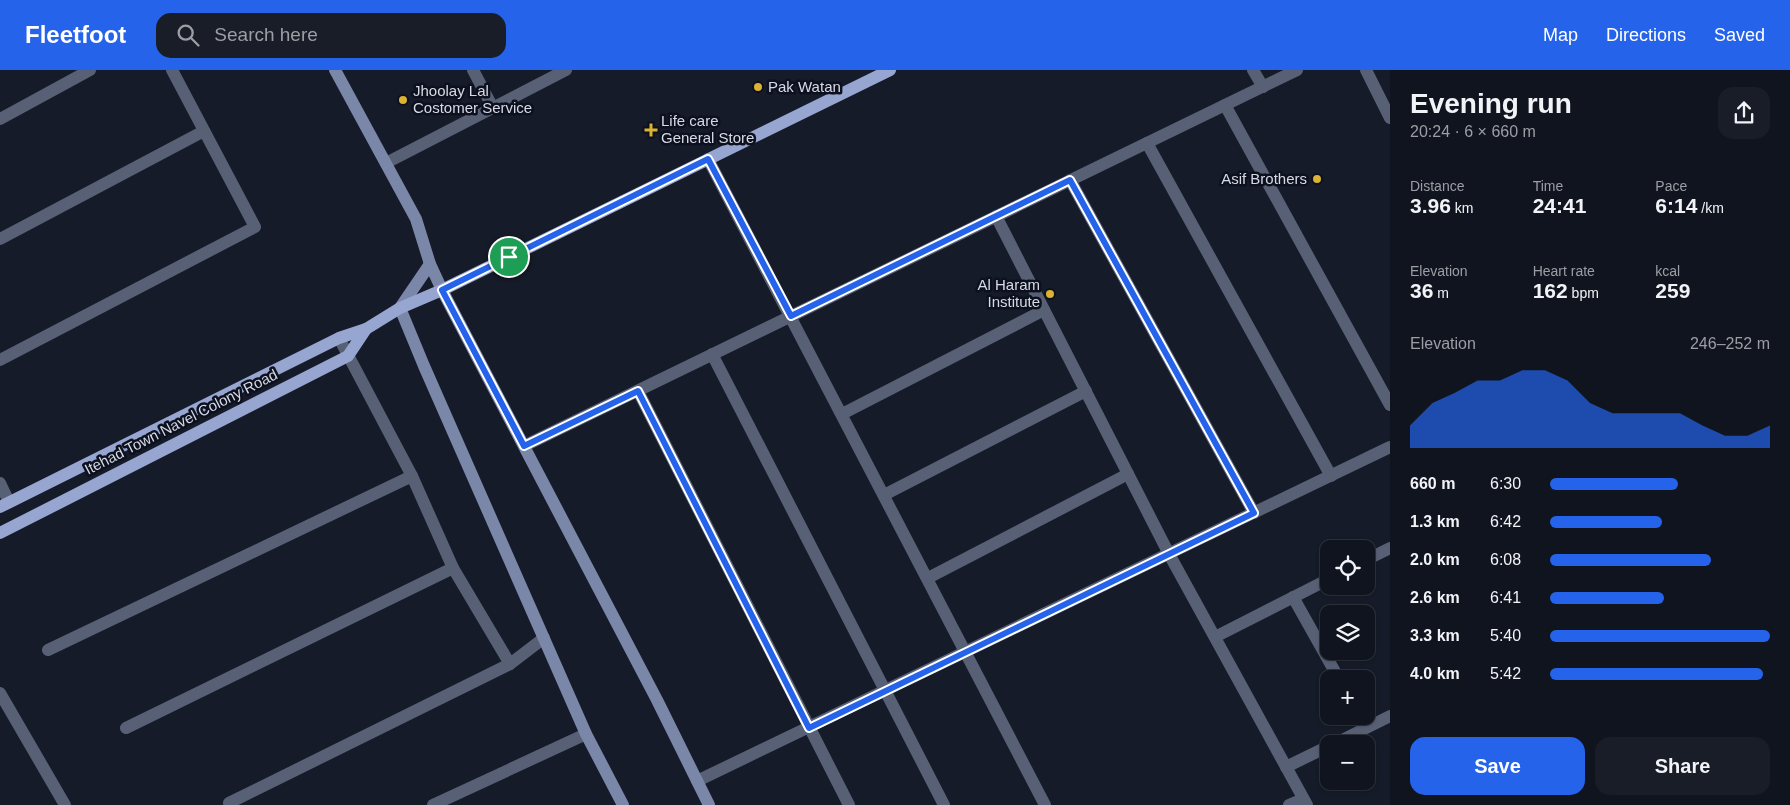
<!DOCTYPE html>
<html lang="en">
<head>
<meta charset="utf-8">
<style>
	body { margin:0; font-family:Arial,sans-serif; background:#191d28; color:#f1f3f6; height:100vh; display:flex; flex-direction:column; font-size:19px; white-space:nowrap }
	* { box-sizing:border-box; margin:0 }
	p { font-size:16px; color:#9c9ea4 }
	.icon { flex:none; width:28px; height:28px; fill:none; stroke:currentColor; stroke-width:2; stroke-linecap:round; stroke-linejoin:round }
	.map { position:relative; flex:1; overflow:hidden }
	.sheet { display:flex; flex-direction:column; background:#10141f; width:400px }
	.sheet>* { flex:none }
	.tools { position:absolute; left:1320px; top:470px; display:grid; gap:10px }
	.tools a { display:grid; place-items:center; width:55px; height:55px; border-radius:10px; background:#10141f; box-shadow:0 1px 4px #0004,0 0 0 1px #30333d; font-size:25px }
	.pin { position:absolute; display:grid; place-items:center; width:42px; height:42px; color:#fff; margin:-21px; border:2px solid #fff; border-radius:50%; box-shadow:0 1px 5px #0007 }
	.round { display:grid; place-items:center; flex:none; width:52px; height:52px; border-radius:15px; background:#191d28 }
	.headline { display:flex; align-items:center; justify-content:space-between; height:85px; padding:0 20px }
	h1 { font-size:28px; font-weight:700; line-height:38px }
	.figures { display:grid; grid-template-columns:repeat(3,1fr); gap:8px; height:85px; padding:5px 20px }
	.figures div { display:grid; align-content:center }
	.figures b { font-size:21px; font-weight:700 }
	.figures small { font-size:14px; font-weight:400 }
	.figures p { font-size:14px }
	.chart { height:140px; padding:10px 20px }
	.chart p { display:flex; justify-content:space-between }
	.chart svg { width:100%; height:90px; margin-top:5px; fill:#2563eb; opacity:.7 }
	.primary-button { display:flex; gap:10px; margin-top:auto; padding:10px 20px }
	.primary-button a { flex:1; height:58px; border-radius:15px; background:#2563eb; color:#fff; font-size:20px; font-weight:700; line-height:58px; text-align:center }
	.primary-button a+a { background:#191d28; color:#f1f3f6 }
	ul { padding:0 20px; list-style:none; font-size:16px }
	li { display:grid; grid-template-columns:80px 60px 1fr; align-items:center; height:38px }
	li i { height:12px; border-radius:6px; background:#2563eb }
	header { display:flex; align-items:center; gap:30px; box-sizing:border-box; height:70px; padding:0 25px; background:#2563eb; color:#fff }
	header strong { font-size:24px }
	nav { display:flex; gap:28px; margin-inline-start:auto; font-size:18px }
	.search { width:350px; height:45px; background:#191d28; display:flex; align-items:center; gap:12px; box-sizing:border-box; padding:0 18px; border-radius:15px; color:#9c9ea4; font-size:19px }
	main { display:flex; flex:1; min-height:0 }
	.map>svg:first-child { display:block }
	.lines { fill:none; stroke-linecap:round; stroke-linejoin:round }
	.street { stroke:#586075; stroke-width:12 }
	.secondary { stroke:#7b87a9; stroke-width:12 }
	.primary { stroke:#96a6d1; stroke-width:12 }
	.route-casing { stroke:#fff; stroke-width:10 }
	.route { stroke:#2563eb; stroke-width:6 }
	.poi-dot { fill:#dcb233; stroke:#0d111f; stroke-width:2 }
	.labels { text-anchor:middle; stroke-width:5; stroke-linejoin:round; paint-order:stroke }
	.poi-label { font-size:15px; fill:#d6dae4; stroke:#0d111f; text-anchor:start }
	.street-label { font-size:15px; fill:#d6dae4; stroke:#0d111f }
</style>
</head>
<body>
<header>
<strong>Fleetfoot</strong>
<div class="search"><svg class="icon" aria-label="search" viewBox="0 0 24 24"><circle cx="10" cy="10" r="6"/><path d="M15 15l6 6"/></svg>Search here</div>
<nav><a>Map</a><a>Directions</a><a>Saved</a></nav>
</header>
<main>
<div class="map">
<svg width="1390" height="735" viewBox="0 0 1390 735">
	<rect width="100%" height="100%" fill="#161b29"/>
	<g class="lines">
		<g class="street">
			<path d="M473 0 493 38"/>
			<path d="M1253 0 1263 17"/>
			<path d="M1366 0 1390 48"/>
			<path d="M1225 35 1390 335"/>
			<path d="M0 49 90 0"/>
			<path d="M1147 73 1331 406"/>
			<path d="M708 89 1045 735"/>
			<path d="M386 93 566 0"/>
			<path d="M1070 110 1254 443"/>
			<path d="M996 146 1169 484 1307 735"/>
			<path d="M0 169 204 61"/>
			<path d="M339 268 412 406 453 498 510 594 544 568"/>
			<path d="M712 284 944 735"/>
			<path d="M0 290 255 157 172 0"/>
			<path d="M638 321 849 735"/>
			<path d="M842 344 1044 240"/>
			<path d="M524 376 1297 0"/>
			<path d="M0 413 9 432"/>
			<path d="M884 425 1086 321"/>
			<path d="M1366 490 1390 478"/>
			<path d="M928 508 1128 404"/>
			<path d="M1293 527 1339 609"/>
			<path d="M1215 567 1329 509"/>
			<path d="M48 580 412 406"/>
			<path d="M0 623 65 735"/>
			<path d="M126 658 453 498"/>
			<path d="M1334 674 1390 646"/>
			<path d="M1286 697 1329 676"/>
			<path d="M697 711 1390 377"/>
			<path d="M229 733 510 594"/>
			<path d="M433 735 586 664"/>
			<path d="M1289 735 1303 729"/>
		</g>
		<g class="secondary">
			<path d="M335 0 416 149 430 194 442 220 657 630 709 735"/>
			<path d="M430 194 400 238 424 296 586 664 623 735"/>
		</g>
		<g class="primary">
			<path d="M0 437 339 268 366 259 400 238 442 220 890 0"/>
			<path d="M0 463 348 286 366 259"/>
		</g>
	</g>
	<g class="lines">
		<defs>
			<path id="route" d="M708 89 791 246 1070 110 1254 443 809 658 638 321 524 376 442 220Z"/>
		</defs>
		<use href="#route" class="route-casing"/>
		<use href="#route" class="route"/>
	</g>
	<g class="poi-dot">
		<circle cx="758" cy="17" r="5"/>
		<circle cx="403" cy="30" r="5"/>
		<path d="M648.5 52.5h5v5h5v5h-5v5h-5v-5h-5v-5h5z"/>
		<circle cx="1317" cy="109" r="5"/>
		<circle cx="1050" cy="224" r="5"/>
	</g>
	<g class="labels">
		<g class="poi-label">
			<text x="768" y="22">Pak Watan</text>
			<text x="413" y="26">Jhoolay Lal<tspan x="413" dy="17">Costomer Service</tspan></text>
			<text x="661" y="56">Life care<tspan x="661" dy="17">General Store</tspan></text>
			<text x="1307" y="114" text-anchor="end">Asif Brothers</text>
			<text x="1040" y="220" text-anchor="end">Al Haram<tspan x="1040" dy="17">Institute</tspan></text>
		</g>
		<g class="street-label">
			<text transform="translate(181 352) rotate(-27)" y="5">Itehad Town Navel Colony Road</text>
		</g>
	</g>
</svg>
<div class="tools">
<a><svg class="icon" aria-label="locate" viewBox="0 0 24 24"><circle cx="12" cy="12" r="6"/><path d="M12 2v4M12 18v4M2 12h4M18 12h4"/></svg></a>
<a><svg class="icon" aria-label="layers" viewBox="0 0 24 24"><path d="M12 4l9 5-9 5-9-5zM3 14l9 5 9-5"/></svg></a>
<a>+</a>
<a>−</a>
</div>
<div class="pin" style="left:509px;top:187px;background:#1e9e55"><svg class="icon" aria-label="arrive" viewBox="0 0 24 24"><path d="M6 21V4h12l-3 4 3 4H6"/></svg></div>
</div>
<section class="sheet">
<div class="headline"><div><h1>Evening run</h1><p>20:24 · 6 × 660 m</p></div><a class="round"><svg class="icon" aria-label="share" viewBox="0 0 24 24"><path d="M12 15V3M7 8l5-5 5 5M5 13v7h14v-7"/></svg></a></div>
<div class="figures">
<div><p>Distance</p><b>3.96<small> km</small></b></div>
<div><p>Time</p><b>24:41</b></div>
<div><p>Pace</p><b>6:14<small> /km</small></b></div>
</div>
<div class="figures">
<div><p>Elevation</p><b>36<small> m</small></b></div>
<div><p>Heart rate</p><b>162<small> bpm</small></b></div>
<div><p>kcal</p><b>259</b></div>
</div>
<div class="chart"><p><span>Elevation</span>246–252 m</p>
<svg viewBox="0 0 160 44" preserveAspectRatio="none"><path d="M0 44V33L10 22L20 17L30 11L40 11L50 6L60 6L70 11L80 22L90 27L100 27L110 27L120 27L130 33L140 38L150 38L160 33V44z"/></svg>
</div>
<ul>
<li><b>660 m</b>6:30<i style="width:58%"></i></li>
<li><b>1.3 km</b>6:42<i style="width:51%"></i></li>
<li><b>2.0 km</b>6:08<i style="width:73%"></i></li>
<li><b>2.6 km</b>6:41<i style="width:52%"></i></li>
<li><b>3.3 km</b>5:40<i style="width:100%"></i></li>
<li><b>4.0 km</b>5:42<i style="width:97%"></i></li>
</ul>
<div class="primary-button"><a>Save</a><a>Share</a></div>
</section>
</main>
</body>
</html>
